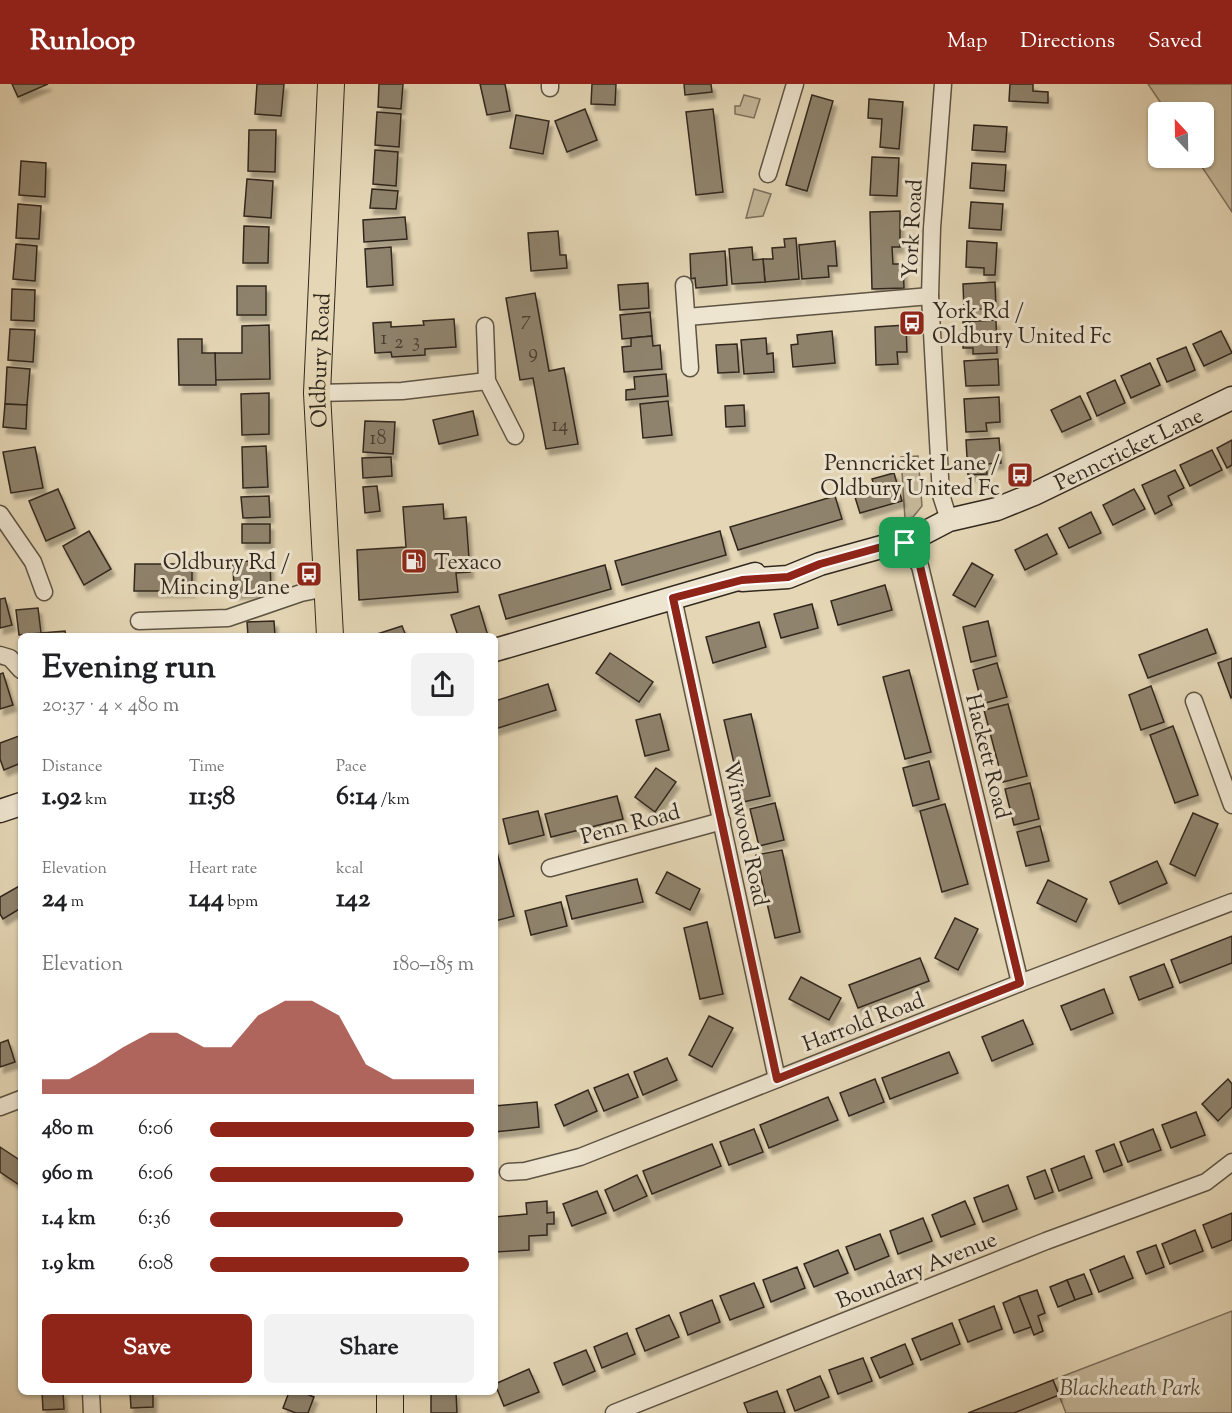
<!DOCTYPE html>
<html lang="en">
<head>
<meta charset="utf-8">
<style>
	body { margin:0; font-family:"Sorts Mill Goudy",serif; background:#f2f2f2; color:#202124; height:100vh; display:flex; flex-direction:column; font-size:22px; white-space:nowrap }
	* { box-sizing:border-box; margin:0 }
	p { font-size:20px; color:#757577 }
	.icon { flex:none; width:33px; height:33px; fill:none; stroke:currentColor; stroke-width:2; stroke-linecap:round; stroke-linejoin:round }
	.map { position:relative; flex:1; overflow:hidden }
	.side { position:absolute; left:18px; top:549px; width:480px; height:762px; display:flex; flex-direction:column; background:#fff; border-radius:9px; box-shadow:0 2px 4px #0004 }
	.side>* { flex:none }
	.needle { width:39px; rotate:338deg }
	.controls { position:absolute; left:1148px; top:18px; display:grid; gap:12px }
	.controls a { display:grid; place-items:center; width:66px; height:66px; border-radius:9px; background:#fff; box-shadow:0 2px 4px #0004; font-size:30px }
	.pin { position:absolute; display:grid; place-items:center; width:51px; height:51px; color:#fff; margin:-26px; border-radius:12px; box-shadow:0 3px 9px #0006 }
	.round { display:grid; place-items:center; flex:none; width:63px; height:63px; border-radius:9px; background:#f2f2f2 }
	.headline { display:flex; align-items:center; justify-content:space-between; height:102px; padding:0 24px }
	h1 { font-size:33px; font-weight:700; line-height:45px }
	.metrics { display:grid; grid-template-columns:repeat(3,1fr); gap:9px; height:102px; padding:6px 24px }
	.metrics div { display:grid; align-content:center }
	.metrics b { font-size:26px; font-weight:700 }
	.metrics small { font-size:16px; font-weight:400 }
	.metrics p { font-size:16px }
	.chart { height:168px; padding:12px 24px }
	.chart p { display:flex; justify-content:space-between }
	.chart svg { width:100%; height:108px; margin-top:6px; fill:#8f2418; opacity:.7 }
	.primary-button { display:flex; gap:12px; margin-top:auto; padding:12px 24px }
	.primary-button a { flex:1; height:69px; border-radius:9px; background:#8f2418; color:#fff; font-size:24px; font-weight:700; line-height:69px; text-align:center }
	.primary-button a+a { background:#f2f2f2; color:#202124 }
	ul { padding:0 24px; list-style:none; font-size:20px }
	li { display:grid; grid-template-columns:96px 72px 1fr; align-items:center; height:45px }
	li i { height:15px; border-radius:8px; background:#8f2418 }
	header { display:flex; align-items:center; gap:36px; box-sizing:border-box; height:84px; padding:0 30px; background:#8f2418; color:#fff }
	header strong { font-size:28px }
	nav { display:flex; gap:33px; margin-inline-start:auto; font-size:21px }
	.map>svg:first-child { display:block }
	.green { fill:#c6b99c; stroke:#7c705d; stroke-width:1.5 }
	.building { fill:#8f836d; stroke:#31281e; stroke-width:1.5; filter:url(#shadow) }
	.lines { fill:none; stroke-linecap:round; stroke-linejoin:round }
	.street-casing { stroke:#5e5444; stroke-width:19 }
	.secondary-casing { stroke:#31281e; stroke-width:25 }
	.primary-casing { stroke:#31281e; stroke-width:28 }
	.street { stroke:#eee5d0; stroke-width:16 }
	.secondary { stroke:#eee5d0; stroke-width:22 }
	.primary { stroke:#e5d7b6; stroke-width:26 }
	.route-casing { stroke:#fff; stroke-width:12 }
	.route { stroke:#8f2418; stroke-width:8 }
	.labels { text-anchor:middle; stroke-width:6; stroke-linejoin:round; paint-order:stroke }
	.number-label { font-size:20px; fill:#483f32 }
	.street-label { font-size:22px; fill:#31281e; stroke:#eee5d0 }
	.poi-label { font-size:22px; fill:#31281e; stroke:#eee5d0; text-anchor:start }
	.park-label { font-size:22px; font-style:italic; fill:#564c3e; stroke:#eee5d0 }
</style>
</head>
<body>
<header>
<strong>Runloop</strong>
<nav><a>Map</a><a>Directions</a><a>Saved</a></nav>
</header>
<div class="map">
<svg width="1232" height="1329" viewBox="0 0 1232 1329">
	<defs>
		<filter id="shadow"><feDropShadow dx="3.5" dy="6" stdDeviation="1.5" flood-color="#0004"/></filter>
	</defs>
	<rect width="100%" height="100%" fill="#e5d7b6"/>
	<filter id="stains"><feTurbulence type="fractalNoise" baseFrequency=".00333" numOctaves="4"/><feColorMatrix values="0 0 0 0 .2 0 0 0 0 .09 0 0 0 0 .02 0 0 0 .5 -.17"/></filter>
	<radialGradient id="worn" r=".72"><stop offset=".6" stop-color="#630" stop-opacity="0"/><stop offset="1" stop-color="#630" stop-opacity=".3"/></radialGradient>
	<g class="green">
		<path d="M1148 0H1232V128L1196 74H1203V28H1167Z"/>
		<path d="M744 11 760 15 754 34 735 30V22H740Z"/>
		<path d="M754 105 771 110 763 132 746 134Z"/>
		<path d="M918 372 922 422 913 433 905 435 901 373Z"/>
		<path d="M1232 1227V1329H1066L1053 1296Z"/>
	</g>
	<g class="building">
		<path d="M12 0H48L18 13Z"/>
		<path d="M257 0H284L281 32 255 30Z"/>
		<path d="M379 0H403L401 25 378 23Z"/>
		<path d="M480 0H505L510 27 487 31Z"/>
		<path d="M592 0H616L615 21 591 20Z"/>
		<path d="M684 0H711L712 8 685 11Z"/>
		<path d="M1010 0H1033V7L1048 8V19L1009 17Z"/>
		<path d="M812 11 833 17 807 107 786 101Z"/>
		<path d="M869 15 903 18 899 65 880 63 882 35 868 34Z"/>
		<path d="M585 25 597 56 567 68 555 37Z"/>
		<path d="M713 25 723 108 696 111 686 28Z"/>
		<path d="M377 28 401 30 399 63 375 61Z"/>
		<path d="M516 31 549 37 543 70 510 64Z"/>
		<path d="M974 41 1007 43 1005 68 972 66Z"/>
		<path d="M249 46H276L275 88 248 87Z"/>
		<path d="M375 66 398 68 396 102 373 100Z"/>
		<path d="M872 73 899 74 897 112 870 111Z"/>
		<path d="M21 77 46 79 45 113 19 111Z"/>
		<path d="M972 79 1006 81 1004 107 970 104Z"/>
		<path d="M247 95 273 97 271 134 244 132Z"/>
		<path d="M372 105 398 107 396 125 370 124Z"/>
		<path d="M971 118 1003 120 1001 146 969 144Z"/>
		<path d="M18 120 41 122 39 155 16 154Z"/>
		<path d="M900 127V163H892L893 180H903L904 204 872 205 870 128Z"/>
		<path d="M405 133 407 155 364 158 363 136Z"/>
		<path d="M244 142 269 143 268 179H243Z"/>
		<path d="M558 147 560 171H566L567 184 531 187 528 149Z"/>
		<path d="M796 154 799 195 765 198 763 175H773L772 164 785 163 784 155Z"/>
		<path d="M835 157 837 182H828L829 193 802 195 799 161Z"/>
		<path d="M967 157 997 159 995 191H984V184L966 183Z"/>
		<path d="M16 160 37 162 35 197 13 195Z"/>
		<path d="M391 163 393 201 367 203 365 165Z"/>
		<path d="M752 163 753 176 763 175 765 198 732 200 729 165Z"/>
		<path d="M725 167 727 201 696 204 695 194 691 195 690 170Z"/>
		<path d="M995 198 996 224 964 226 963 200Z"/>
		<path d="M648 199 649 224 620 226 618 201Z"/>
		<rect x="237" y="202" width="29" height="29"/>
		<path d="M12 205 35 206 34 237 11 236Z"/>
		<path d="M535 209 549 287 564 284 578 360 546 365 533 294 520 296 506 214Z"/>
		<path d="M650 228 652 252 622 255 620 231Z"/>
		<path d="M454 235 456 263 425 265V271L392 273 391 268 375 269 373 239 391 238V243L424 241 423 237Z"/>
		<path d="M996 236 997 269 973 270V264H963V238Z"/>
		<path d="M269 241 270 295 215 296V269H242V242Z"/>
		<path d="M906 241 907 268H897L898 280 876 281 875 243Z"/>
		<path d="M10 245 35 246 33 278 8 276Z"/>
		<path d="M832 247 835 279 793 283 791 261 798 260 797 251Z"/>
		<path d="M1221 247 1232 269 1204 282 1193 260Z"/>
		<path d="M652 252 653 262 660 261 662 285 624 288 622 263 631 262V254Z"/>
		<path d="M766 254 767 270 773 269 774 288 744 290 741 256Z"/>
		<path d="M178 255H202V269H215L216 301H179Z"/>
		<path d="M737 260 739 288 718 289 716 261Z"/>
		<path d="M1186 263 1195 286 1167 298 1157 275Z"/>
		<path d="M998 275 999 301 966 302 964 277Z"/>
		<path d="M1150 279 1160 301 1131 314 1121 292Z"/>
		<path d="M7 283 30 285 27 321 5 320Z"/>
		<path d="M666 290 668 312 626 316V306L635 305 634 293Z"/>
		<path d="M1115 296 1125 319 1097 332 1087 309Z"/>
		<path d="M269 309V350L242 351 241 310Z"/>
		<path d="M1080 312 1091 335 1062 348 1051 326Z"/>
		<path d="M999 313 1000 338 986 339 987 347 966 348 964 315Z"/>
		<path d="M668 317 672 351 643 354 640 320Z"/>
		<path d="M5 320 27 321 26 345 3 343Z"/>
		<path d="M744 321 745 342 726 343 725 322Z"/>
		<path d="M473 327 478 351 439 360 433 336Z"/>
		<path d="M365 337 395 338 393 370 363 368Z"/>
		<path d="M999 354 1001 379 986 380 987 390 968 391 966 356Z"/>
		<path d="M1232 356V381L1227 384 1217 364Z"/>
		<path d="M266 362 268 403 243 404 242 363Z"/>
		<path d="M35 363 43 404 11 409 3 368Z"/>
		<path d="M1212 366 1222 386 1190 402 1180 381Z"/>
		<path d="M391 373 392 392 363 394 362 374Z"/>
		<path d="M1175 386 1184 404 1168 412 1172 421 1155 430 1142 401Z"/>
		<path d="M894 389 902 417 860 429 854 410 875 404 872 395Z"/>
		<path d="M377 402 380 427 365 429 363 403Z"/>
		<path d="M58 405 75 444 46 457 29 417Z"/>
		<path d="M1134 405 1145 425 1113 441 1103 421Z"/>
		<path d="M269 412 270 433 243 434 241 413Z"/>
		<path d="M835 412 842 435 738 466 730 443Z"/>
		<path d="M443 420 444 435 466 433 470 488 456 489 458 508 359 516 357 466 406 463 403 423Z"/>
		<path d="M1091 428 1101 449 1069 464 1059 444Z"/>
		<rect x="242" y="440" width="28" height="19"/>
		<path d="M89 447 111 485 84 501 63 462Z"/>
		<path d="M720 447 726 471 622 501 615 477Z"/>
		<path d="M1047 450 1057 470 1025 486 1015 466Z"/>
		<path d="M270 476 271 507 234 509 233 478Z"/>
		<path d="M972 479 993 491 975 523 953 511Z"/>
		<path d="M135 480H192V507H134Z"/>
		<path d="M605 481 611 505 506 535 499 511Z"/>
		<path d="M885 501 892 526 838 541 831 517Z"/>
		<path d="M5 514 12 541 0 544V515Z"/>
		<path d="M812 520 818 544 781 554 774 530Z"/>
		<path d="M479 522 488 552H458L451 531Z"/>
		<path d="M38 524 41 549 19 551 16 526Z"/>
		<path d="M274 537 275 552H248L247 538Z"/>
		<path d="M988 537 996 572 971 578 963 543Z"/>
		<path d="M759 538 766 563 713 579 706 553Z"/>
		<path d="M402 542 406 552H371Z"/>
		<path d="M1207 545 1216 569 1148 594 1139 571Z"/>
		<path d="M65 547 66 552H41V549Z"/>
		<path d="M610 569 653 598 639 618 596 589Z"/>
		<path d="M1232 574V613L1231 614 1218 579Z"/>
		<path d="M997 579 1007 613 982 620 973 586Z"/>
		<path d="M909 586 931 668 905 675 883 593Z"/>
		<path d="M3 589 13 621 0 625V590Z"/>
		<path d="M548 600 556 626 495 645V617Z"/>
		<path d="M1151 602 1164 638 1141 646 1129 611Z"/>
		<path d="M1008 620 1027 692 1003 698 984 626Z"/>
		<path d="M660 630 669 666 645 672 636 636Z"/>
		<path d="M751 630 770 712 743 718 724 636Z"/>
		<path d="M1173 642 1198 711 1175 719 1150 651Z"/>
		<path d="M19 652 21 679 4 686 0 675V659Z"/>
		<path d="M929 677 939 715 913 722 903 684Z"/>
		<path d="M656 684 676 698 655 728 635 713Z"/>
		<path d="M1030 699 1039 735 1014 741 1005 705Z"/>
		<path d="M617 712 623 735 551 753 545 730Z"/>
		<path d="M775 719 784 756 759 762 750 725Z"/>
		<path d="M945 720 968 800 942 808 920 727Z"/>
		<path d="M538 727 544 751 509 760 503 735Z"/>
		<path d="M1193 729 1218 740 1195 792 1170 780Z"/>
		<path d="M1040 742 1049 777 1026 782 1017 748Z"/>
		<path d="M495 761 514 832 495 837Z"/>
		<path d="M782 766 800 848 775 854 756 771Z"/>
		<path d="M1157 777 1167 799 1119 820 1110 798Z"/>
		<path d="M667 788 700 805 690 826 656 809Z"/>
		<path d="M637 795 643 818 572 835 566 812Z"/>
		<path d="M1048 796 1087 815 1076 838 1037 819Z"/>
		<path d="M21 801V824L3 835 0 830V813Z"/>
		<path d="M561 818 567 842 531 851 525 827Z"/>
		<path d="M955 834 978 845 958 886 935 874Z"/>
		<path d="M707 838 723 910 700 915 684 844Z"/>
		<path d="M1232 852V879L1180 899 1171 876Z"/>
		<path d="M920 874 929 897 858 924 849 901Z"/>
		<path d="M1164 880 1173 903 1139 916 1130 893Z"/>
		<path d="M801 893 841 914 829 936 789 915Z"/>
		<path d="M1104 905 1113 929 1071 946 1061 922Z"/>
		<path d="M709 932 733 944 712 983 689 971Z"/>
		<path d="M1023 936 1033 960 992 977 982 953Z"/>
		<path d="M8 956 15 978 0 983V959Z"/>
		<path d="M949 968 958 989 890 1015 882 994Z"/>
		<path d="M667 974 677 996 643 1011 634 988Z"/>
		<path d="M628 990 638 1013 604 1027 594 1004Z"/>
		<path d="M875 995 884 1018 849 1032 840 1009Z"/>
		<path d="M1228 995 1232 1000V1023L1218 1037 1202 1020Z"/>
		<path d="M588 1006 597 1027 564 1042 555 1021Z"/>
		<path d="M828 1013 838 1036 769 1064 760 1041Z"/>
		<path d="M537 1018 539 1043 495 1048V1022Z"/>
		<path d="M1196 1028 1205 1051 1171 1064 1162 1041Z"/>
		<path d="M754 1045 763 1068 729 1081 720 1058Z"/>
		<path d="M1153 1045 1161 1066 1128 1078 1120 1058Z"/>
		<path d="M712 1060 721 1082 652 1110 643 1087Z"/>
		<path d="M1114 1060 1122 1081 1104 1088 1096 1067Z"/>
		<path d="M0 1063 21 1077V1102L0 1088Z"/>
		<path d="M1084 1072 1092 1094 1059 1107 1051 1085Z"/>
		<path d="M1045 1086 1053 1108 1035 1115 1027 1093Z"/>
		<path d="M637 1091 647 1112 614 1127 605 1106Z"/>
		<path d="M1008 1101 1017 1125 983 1138 974 1114Z"/>
		<path d="M597 1107 606 1129 572 1142 563 1120Z"/>
		<path d="M547 1117V1129L554 1128V1140H547V1151L529 1152V1166L495 1168V1133L527 1130 526 1119Z"/>
		<path d="M965 1117 975 1140 941 1153 932 1131Z"/>
		<path d="M1232 1129V1156L1212 1164 1203 1141Z"/>
		<path d="M923 1134 932 1157 898 1170 890 1147Z"/>
		<path d="M1195 1146 1203 1167 1170 1180 1162 1160Z"/>
		<path d="M880 1150 889 1172 855 1186 846 1163Z"/>
		<path d="M1156 1161 1164 1183 1146 1190 1137 1168Z"/>
		<path d="M838 1166 848 1189 814 1203 804 1180Z"/>
		<path d="M1124 1172 1133 1194 1099 1208 1090 1186Z"/>
		<path d="M797 1183 805 1204 771 1218 763 1196Z"/>
		<path d="M1084 1190 1092 1210 1075 1216 1067 1196Z"/>
		<path d="M1067 1196 1075 1216 1058 1223 1050 1203Z"/>
		<path d="M754 1199 764 1223 730 1236 720 1212Z"/>
		<path d="M1037 1206 1045 1229 1038 1232 1043 1247 1034 1251 1019 1212Z"/>
		<path d="M1019 1212 1031 1243 1014 1249 1003 1219Z"/>
		<path d="M712 1216 720 1238 688 1251 680 1229Z"/>
		<path d="M994 1222 1002 1245 968 1258 959 1236Z"/>
		<path d="M669 1231 679 1253 645 1267 636 1245Z"/>
		<path d="M952 1239 960 1260 921 1276 912 1255Z"/>
		<path d="M627 1249 635 1270 602 1284 594 1263Z"/>
		<path d="M905 1260 913 1280 880 1294 871 1274Z"/>
		<path d="M586 1266 595 1287 563 1301 554 1279Z"/>
		<path d="M863 1274 872 1297 838 1310 829 1286Z"/>
		<path d="M529 1285 539 1308 504 1322 495 1300Z"/>
		<path d="M820 1292 829 1313 795 1327 787 1306Z"/>
		<path d="M1053 1296 1059 1311 1014 1329H968Z"/>
		<path d="M777 1307 785 1329H748L744 1319Z"/>
		<path d="M42 1308H63L64 1325 43 1326Z"/>
		<path d="M130 1308H153V1323L131 1324Z"/>
		<path d="M289 1308H302L314 1313 308 1329H296L283 1324Z"/>
		<path d="M431 1308H456L457 1329H431Z"/>
	</g>
	<g class="lines">
		<defs>
			<g id="street">
				<path d="M550 0V4"/>
				<path d="M943 0 932 144 930 212 941 411 949 436"/>
				<path d="M768 90 795 0"/>
				<path d="M684 201 690 284"/>
				<path d="M687 233 930 212"/>
				<path d="M485 242 487 297 515 352"/>
				<path d="M317 309 402 307 487 297"/>
				<path d="M0 430 33 478 44 508"/>
				<path d="M905 459 920 482 1020 899"/>
				<path d="M673 514 777 995"/>
				<path d="M139 537 228 534 301 509 326 504"/>
				<path d="M0 571 10 574 21 586"/>
				<path d="M1194 617 1232 721"/>
				<path d="M550 784 722 737"/>
				<path d="M0 1023 21 1015"/>
				<path d="M508 1088 525 1087 580 1073 1020 899 1232 818"/>
				<path d="M91 1308 92 1329"/>
				<path d="M614 1329 1046 1157 1206 1098 1232 1078"/>
			</g>
			<g id="secondary">
				<path id="s1" d="M742 496 788 493 820 480 885 462 905 459 949 436 997 425 1034 410 1232 314"/>
				<path d="M495 566 755 490"/>
				<path d="M0 727 21 720"/>
			</g>
			<g id="primary">
				<path id="s2" d="M330 552 317 309 331 0"/>
				<path d="M390 1308V1329"/>
			</g>
		</defs>
		<use href="#street" class="street-casing"/>
		<use href="#secondary" class="secondary-casing"/>
		<use href="#primary" class="primary-casing"/>
		<use href="#street" class="street"/>
		<use href="#secondary" class="secondary"/>
		<use href="#primary" class="primary"/>
	</g>
	<g class="lines">
		<defs>
			<path id="route" d="M905 459 920 482 1020 899 777 995 673 514 742 496 788 493 820 480 885 462Z"/>
		</defs>
		<use href="#route" class="route-casing"/>
		<use href="#route" class="route"/>
	</g>
	<defs>
		<symbol id="bus-square" viewBox="-11 -11 22 22"><rect x="-9" y="-9" width="18" height="18" rx="4" fill="#8f2418" stroke="#eee5d0"/><path d="M-5-6H5V4H4V6H2V4H-2V6H-4V4H-5ZM-3.5-4V0h7V-4ZM-3.5 1.2v1.5H-2V1.2ZM2 1.2v1.5H3.5V1.2Z" fill="#fff"/></symbol>
		<symbol id="fuel-square" viewBox="-11 -11 22 22"><rect x="-9" y="-9" width="18" height="18" rx="4" fill="#8f2418" stroke="#eee5d0"/><path d="M-5.5-6h7V0h2V4h1.3V-2.5L3-4.5l.8-.8L6-3V5H2.5V1h-1V6h-7ZM-4.2-4.7v3.2H.2V-4.7Z" fill="#fff"/></symbol>
	</defs>
	<g fill-rule="evenodd">
		<use href="#bus-square" x="897" y="224" width="30" height="30"/>
		<use href="#bus-square" x="1005" y="376" width="30" height="30"/>
		<use href="#fuel-square" x="399" y="462" width="30" height="30"/>
		<use href="#bus-square" x="294" y="475" width="30" height="30"/>
	</g>
	<g class="labels">
		<g class="number-label">
			<text x="526" y="241">7</text>
			<text x="384" y="260">1</text>
			<text x="416" y="263">3</text>
			<text x="399" y="264">2</text>
			<text x="533" y="274">9</text>
			<text x="560" y="347">14</text>
			<text x="378" y="360">18</text>
		</g>
		<g class="street-label">
			<text transform="translate(911 145) rotate(-87)" y="8">York Road</text>
			<text dy="8" stroke="none"><textPath href="#s2" startOffset="276">Oldbury Road</textPath></text>
			<text dy="8" stroke="none"><textPath href="#s1" startOffset="412">Penncricket Lane</textPath></text>
			<text transform="translate(989 672) rotate(76)" y="8">Hackett Road</text>
			<text transform="translate(630 739) rotate(-15)" y="8">Penn Road</text>
			<text transform="translate(747 749) rotate(78)" y="8">Winwood Road</text>
			<text transform="translate(863 937) rotate(-21)" y="8">Harrold Road</text>
			<text transform="translate(916 1185) rotate(-22)" y="8">Boundary Avenue</text>
		</g>
		<g class="poi-label">
			<text x="932" y="234">York Rd /<tspan x="932" dy="25">Oldbury United Fc</tspan></text>
			<text x="1000" y="386" text-anchor="end">Penncricket Lane /<tspan x="1000" dy="25">Oldbury United Fc</tspan></text>
			<text x="290" y="485" text-anchor="end">Oldbury Rd /<tspan x="290" dy="25">Mincing Lane</tspan></text>
			<text x="434" y="485">Texaco</text>
		</g>
		<g class="park-label">
			<text x="1130" y="1311">Blackheath Park</text>
		</g>
	</g>
	<rect width="100%" height="100%" filter="url(#stains)"/>
	<rect width="100%" height="100%" fill="url(#worn)"/>
</svg>
<div class="controls">
<a><svg class="needle" viewBox="-14 -14 28 28"><path d="M0-13l5 13h-10z" fill="#e53935"/><path d="M0 13l5-13h-10z" fill="#757577"/></svg></a>
</div>
<div class="pin" style="left:905px;top:459px;background:#1e9e55"><svg class="icon" aria-label="arrive" viewBox="0 0 24 24"><path d="M6 21V4h12l-3 4 3 4H6"/></svg></div>
<section class="side">
<div class="headline"><div><h1>Evening run</h1><p>20:37 · 4 × 480 m</p></div><a class="round"><svg class="icon" aria-label="share" viewBox="0 0 24 24"><path d="M12 15V3M7 8l5-5 5 5M5 13v7h14v-7"/></svg></a></div>
<div class="metrics">
<div><p>Distance</p><b>1.92<small> km</small></b></div>
<div><p>Time</p><b>11:58</b></div>
<div><p>Pace</p><b>6:14<small> /km</small></b></div>
</div>
<div class="metrics">
<div><p>Elevation</p><b>24<small> m</small></b></div>
<div><p>Heart rate</p><b>144<small> bpm</small></b></div>
<div><p>kcal</p><b>142</b></div>
</div>
<div class="chart"><p><span>Elevation</span>180–185 m</p>
<svg viewBox="0 0 160 44" preserveAspectRatio="none"><path d="M0 44V38L10 38L20 32L30 25L40 19L50 19L60 25L70 25L80 12L90 6L100 6L110 12L120 32L130 38L140 38L150 38L160 38V44z"/></svg>
</div>
<ul>
<li><b>480 m</b>6:06<i style="width:100%"></i></li>
<li><b>960 m</b>6:06<i style="width:100%"></i></li>
<li><b>1.4 km</b>6:36<i style="width:73%"></i></li>
<li><b>1.9 km</b>6:08<i style="width:98%"></i></li>
</ul>
<div class="primary-button"><a>Save</a><a>Share</a></div>
</section>
</div>
</body>
</html>
